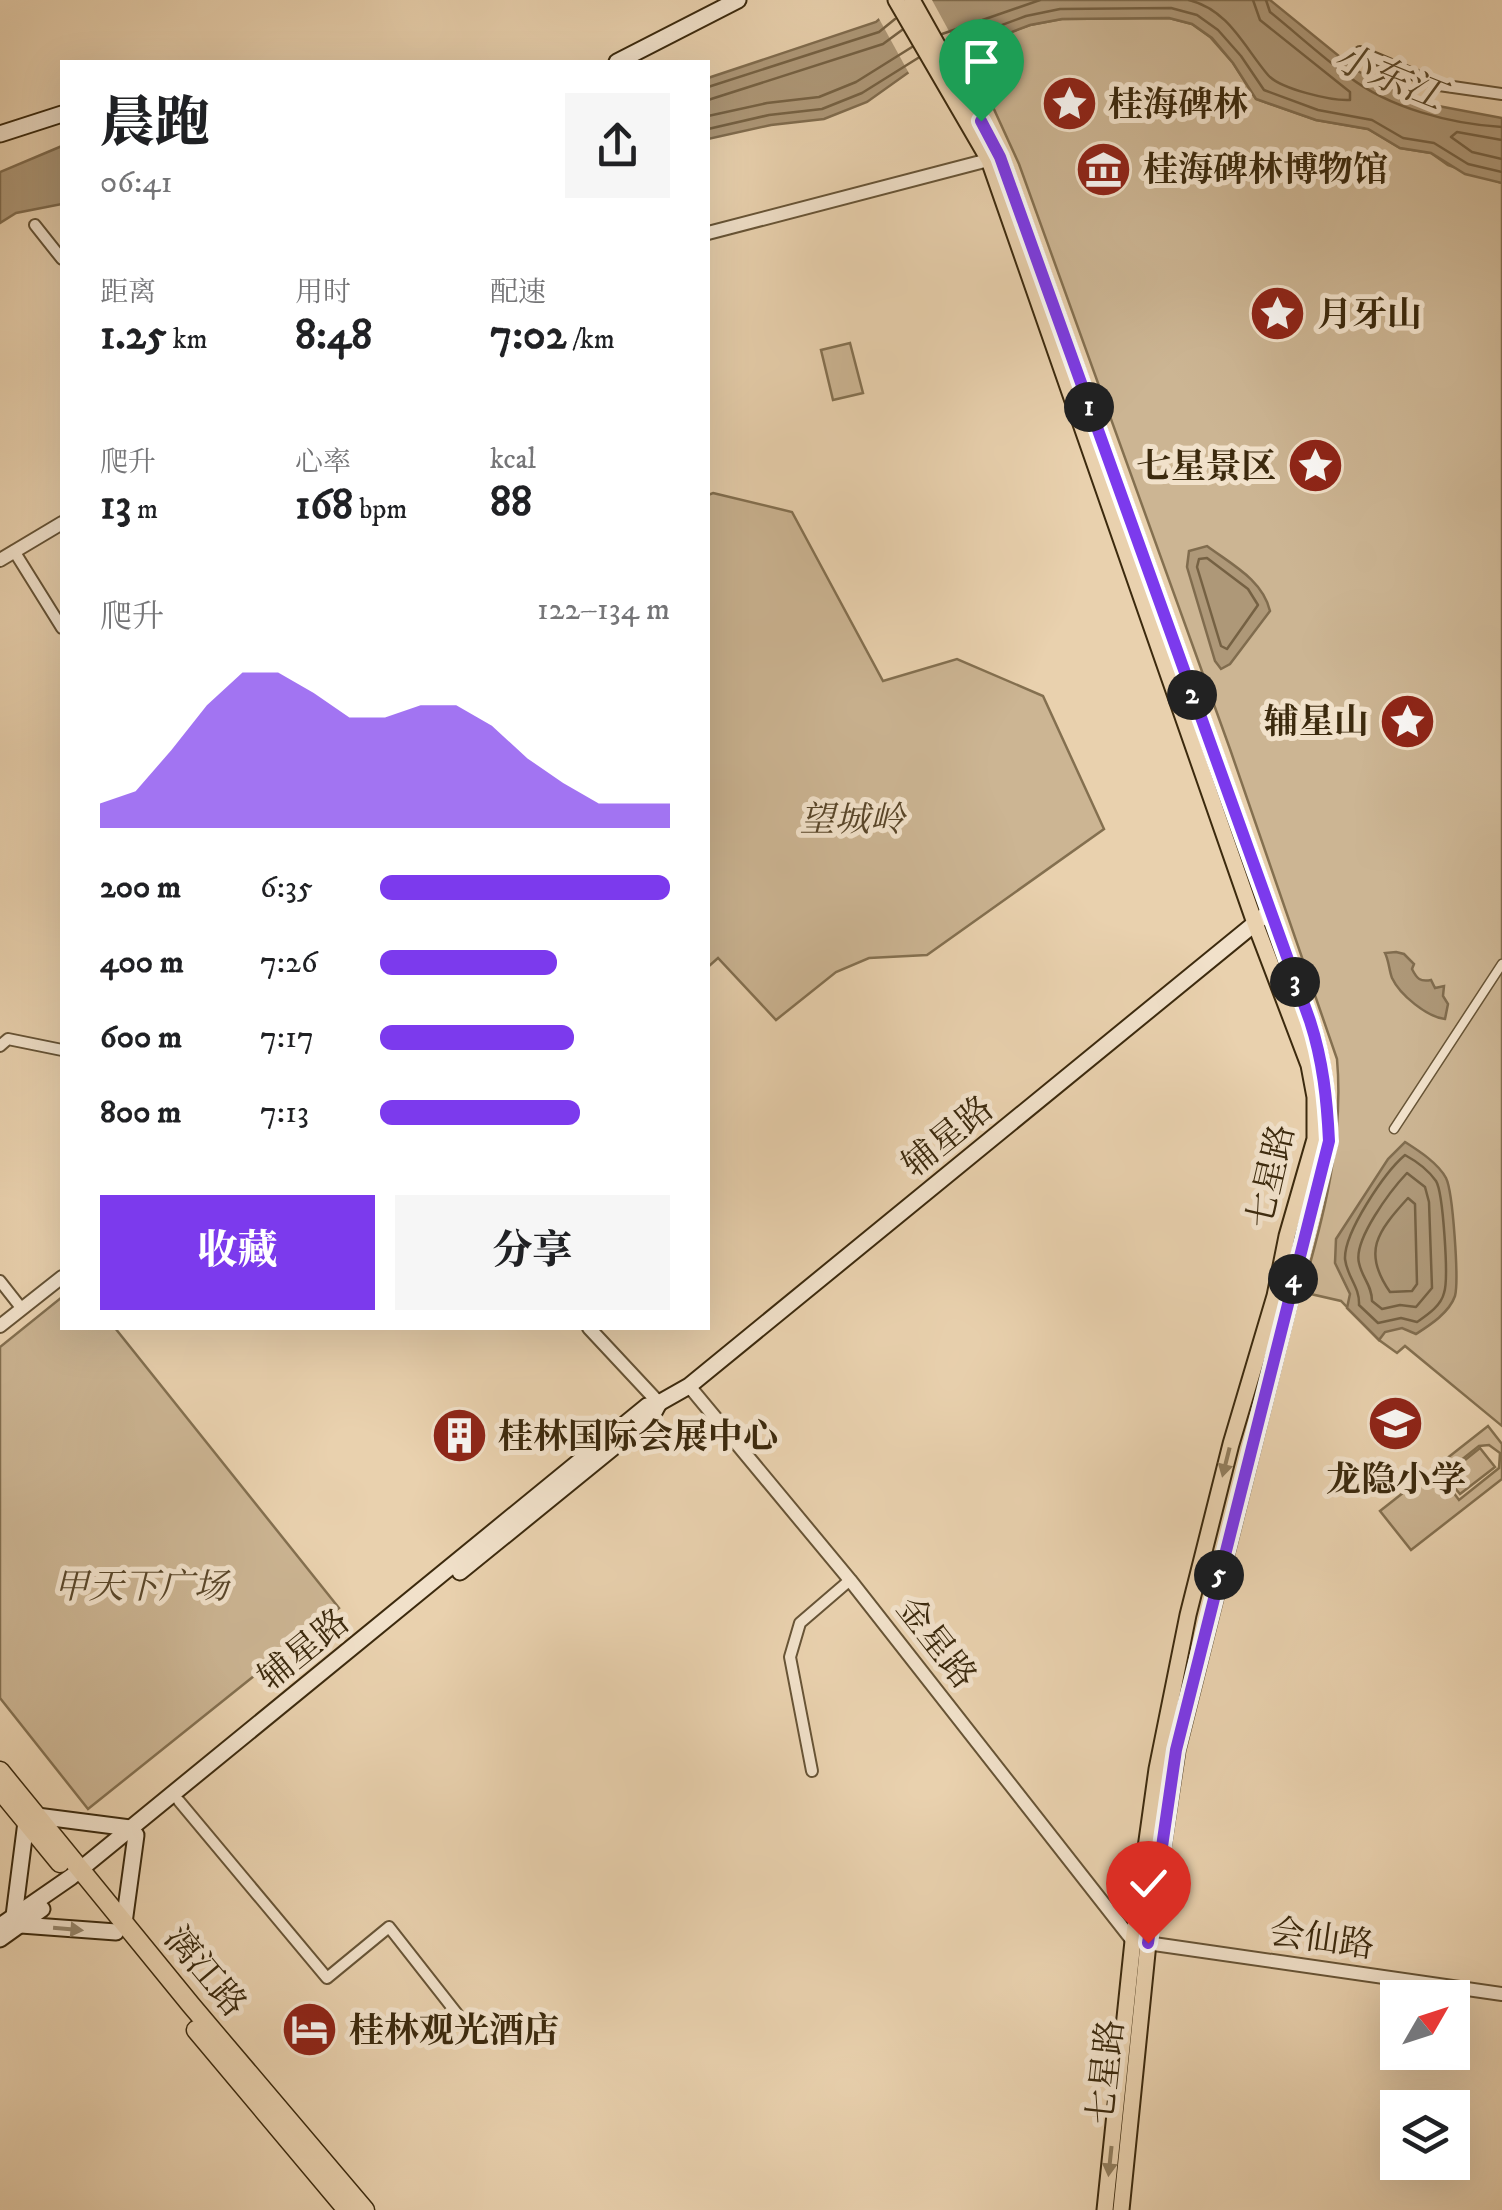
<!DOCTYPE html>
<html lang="zh">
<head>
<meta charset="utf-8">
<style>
	body { margin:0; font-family:"IM FELL DW Pica","Noto Serif SC",serif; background:#f6f6f6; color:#202124; height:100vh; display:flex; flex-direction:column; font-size:38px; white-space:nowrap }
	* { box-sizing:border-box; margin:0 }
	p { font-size:32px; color:#757577 }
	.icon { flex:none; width:55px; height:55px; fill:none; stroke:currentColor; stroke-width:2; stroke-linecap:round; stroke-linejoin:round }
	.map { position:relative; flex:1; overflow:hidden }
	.sheet { position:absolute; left:60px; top:60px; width:650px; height:1270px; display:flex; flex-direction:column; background:#fff; border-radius:0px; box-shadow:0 10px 40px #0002 }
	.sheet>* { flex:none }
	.needle { width:65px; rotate:51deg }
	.controls { position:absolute; left:1380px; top:1980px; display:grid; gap:20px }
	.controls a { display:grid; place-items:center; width:90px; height:90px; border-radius:0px; background:#fff; box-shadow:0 10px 40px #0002; font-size:50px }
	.pin { position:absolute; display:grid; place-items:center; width:85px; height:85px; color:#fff; margin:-102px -42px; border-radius:50% 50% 50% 0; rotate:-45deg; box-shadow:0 0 10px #0007 }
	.pin .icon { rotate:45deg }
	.km { position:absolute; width:50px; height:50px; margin:-25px; border-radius:50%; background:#222; color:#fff; font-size:28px; line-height:50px; text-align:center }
	.round { display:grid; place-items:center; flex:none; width:105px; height:105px; border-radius:0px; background:#f6f6f6 }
	.overview { display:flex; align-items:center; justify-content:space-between; height:170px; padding:0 40px }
	h1 { font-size:55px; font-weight:800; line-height:75px }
	.figures { display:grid; grid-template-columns:repeat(3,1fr); gap:15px; height:170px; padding:10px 40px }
	.figures div { display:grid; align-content:center }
	.figures b { font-size:42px; font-weight:800 }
	.figures small { font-size:28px; font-weight:400 }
	.figures p { font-size:28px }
	.chart { height:280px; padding:20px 40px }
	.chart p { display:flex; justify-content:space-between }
	.chart svg { width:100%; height:180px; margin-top:10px; fill:#7c3aed; opacity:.7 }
	.action { display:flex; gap:20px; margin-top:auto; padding:20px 40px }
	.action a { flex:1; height:115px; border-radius:0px; background:#7c3aed; color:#fff; font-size:40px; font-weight:800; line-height:115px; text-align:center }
	.action a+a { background:#f6f6f6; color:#202124 }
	ul { padding:0 40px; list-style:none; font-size:32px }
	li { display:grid; grid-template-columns:160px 120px 1fr; align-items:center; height:75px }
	li i { height:25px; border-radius:12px; background:#7c3aed }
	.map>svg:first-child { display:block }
	.green { fill:#ccb593; stroke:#847050; stroke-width:2.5; fill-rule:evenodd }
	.water { fill:#ae9878; stroke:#806c4e; stroke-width:2.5 }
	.pier { fill:#e9d1ae }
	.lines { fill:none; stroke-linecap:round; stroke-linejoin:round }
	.shore { stroke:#756143; stroke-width:2.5 }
	.pedestrian-casing { stroke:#675436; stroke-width:11 }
	.minor-casing { stroke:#675436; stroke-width:14 }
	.tertiary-casing { stroke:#675436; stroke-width:16 }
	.secondary-casing { stroke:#3c2a0e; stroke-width:19 }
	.primary-casing { stroke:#3c2a0e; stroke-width:19 }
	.trunk-casing { stroke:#3c2a0e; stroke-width:21 }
	.pedestrian { stroke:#f1e1ca; stroke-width:8 }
	.minor { stroke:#f1e1ca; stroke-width:10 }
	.tertiary { stroke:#f1e1ca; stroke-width:12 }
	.secondary { stroke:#f1e1ca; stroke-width:15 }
	.primary { stroke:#e9d1ae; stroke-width:15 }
	.trunk { stroke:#e9d1ae; stroke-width:18 }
	.oneway { fill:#927e5e }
	.oneway2 { fill:#96866c }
	.route-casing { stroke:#fff; stroke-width:20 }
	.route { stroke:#7c3aed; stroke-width:12 }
	.labels { text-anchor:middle; stroke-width:10; stroke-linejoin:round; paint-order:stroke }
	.poi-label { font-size:35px; font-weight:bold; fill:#3c2a0e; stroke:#f1e1ca; text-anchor:start }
	.park-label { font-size:35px; font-style:italic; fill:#594629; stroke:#f1e1ca }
	.street-label { font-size:35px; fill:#3c2a0e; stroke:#f1e1ca }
	.water-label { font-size:38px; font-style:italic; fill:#584628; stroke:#f1e1ca }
</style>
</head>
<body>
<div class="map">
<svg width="1502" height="2210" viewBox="0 0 1502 2210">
	<rect width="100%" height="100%" fill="#e9d1ae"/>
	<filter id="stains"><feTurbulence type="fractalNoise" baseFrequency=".002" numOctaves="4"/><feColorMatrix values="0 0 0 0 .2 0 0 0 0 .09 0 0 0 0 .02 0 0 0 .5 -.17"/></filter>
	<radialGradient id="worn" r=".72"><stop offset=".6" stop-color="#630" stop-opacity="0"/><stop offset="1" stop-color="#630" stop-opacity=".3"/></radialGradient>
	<g class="green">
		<path d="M1169 18 1192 24 1210 37 1233 63 1256 99 1316 120 1368 129 1400 148 1431 153 1448 165 1502 183V1426L1405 1346 1397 1353 1379 1340 1341 1301 1302 1292C1324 1216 1344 1139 1337 1059L1230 749 1019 164 966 48 1030 25 1062 19Z"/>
		<path d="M850 343 863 393 833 400 821 350Z"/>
		<path d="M713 493 792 512 883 681 957 659 1043 696 1104 829 927 955 869 958 836 972 776 1020 718 958 708 967V495Z"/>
		<path d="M62 1297V1328H115L339 1608 88 1809 0 1698V1347Z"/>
		<path d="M1488 1426 1502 1444V1479L1411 1550 1380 1511ZM1489 1445 1500 1453 1499 1468 1459 1500 1441 1476 1479 1446Z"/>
		<path d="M1480 1448 1495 1467 1460 1494 1445 1476Z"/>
	</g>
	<g class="water">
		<path d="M902 0H1270L1356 70 1387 87 1433 105 1502 118V183L1465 174 1431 153 1400 148 1368 129 1316 120 1256 99 1233 63 1212 38 1192 24 1169 18 1062 19 1030 25 909 72 867 102 824 119 771 125 708 139V78L876 22Z"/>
		<path d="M62 146V204L16 213 0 223V172Z"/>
		<path d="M1207 546C1231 564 1263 580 1270 611L1230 664 1221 669 1215 661 1187 567 1189 551Z"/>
		<path d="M1396 952 1404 954 1414 964 1412 969C1417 979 1420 982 1431 980L1435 988 1444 986 1443 996 1448 1004 1445 1019C1427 1017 1400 995 1392 978 1389 970 1389 961 1385 953Z"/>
		<path d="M1405 1142C1419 1151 1438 1163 1446 1178 1453 1192 1459 1280 1455 1296 1449 1313 1430 1325 1416 1334L1402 1328 1385 1332 1379 1340 1347 1308 1350 1294 1335 1263 1336 1239 1388 1159Z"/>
	</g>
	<path class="pier" d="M894 0H932L962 55 911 77 877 15Z"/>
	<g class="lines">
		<g class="shore">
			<path d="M1189 0C1229 10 1244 47 1268 75 1280 89 1332 101 1350 100V92L1260 20 1253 0"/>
			<path d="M1266 0 1270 12C1296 33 1321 56 1348 76 1389 108 1451 124 1502 127"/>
			<path d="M942 34 1040 0"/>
			<path d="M948 45 1026 16 1060 9 1171 8 1197 15 1218 30 1241 56 1264 90 1318 110 1372 120 1403 138 1434 143 1468 164 1502 172"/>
			<path d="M708 87 879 32 895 19"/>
			<path d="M708 100 883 44 902 30"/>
			<path d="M708 116 767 103 819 97 856 82 912 47"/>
			<path d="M708 129 769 115 822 109 862 93 918 58"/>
			<path d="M1502 140 1457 132 1451 137 1472 152 1502 159"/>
			<path d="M1207 558 1248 589 1258 605 1227 649 1221 646 1197 567 1199 559Z"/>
			<path d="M1405 1155C1416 1161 1429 1171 1436 1181 1443 1192 1449 1279 1444 1293 1441 1306 1427 1315 1417 1322L1401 1318 1378 1323 1359 1305C1360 1287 1347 1277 1345 1259 1344 1232 1385 1172 1405 1155Z"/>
			<path d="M1407 1173 1425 1187 1429 1202 1432 1288 1416 1307 1400 1305 1382 1309 1372 1301C1372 1285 1362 1278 1359 1263 1353 1240 1391 1190 1407 1173Z"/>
			<path d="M1408 1198 1415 1204 1417 1284 1412 1291 1390 1292C1362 1252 1377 1232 1408 1198Z"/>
		</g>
		<defs>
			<path id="pedestrian" d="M1394 1129 1502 964"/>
			<g id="minor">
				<path d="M1360 52 1439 85 1502 94"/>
				<path d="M35 225 62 259"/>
				<path d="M14 551 62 628"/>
				<path d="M0 1046 8 1039 62 1050"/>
				<path d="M0 1281 22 1309"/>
				<path d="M812 1771 790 1657 800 1623 850 1580"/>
				<path d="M179 1801 327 1978 389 1927 458 2015"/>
			</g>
			<g id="tertiary">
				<path d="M708 233 996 158"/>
				<path d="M0 560 62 523"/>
				<path d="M0 1326 62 1277"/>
				<path d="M589 1328 659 1403"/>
				<path d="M689 1386 850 1580 1133 1941 1502 1994"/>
			</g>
			<g id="secondary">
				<path d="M617 62 738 0"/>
				<path d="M0 134 62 114"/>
				<path d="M460 1572 652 1416 659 1403"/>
				<path d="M37 1816 130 1828"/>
				<path d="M14 1916 26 1822"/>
				<path d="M124 1923 136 1835"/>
				<path d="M21 1925 116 1932"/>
				<path d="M0 1926 71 1877 647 1406 659 1403 689 1386 1270 911"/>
				<path d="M0 1939 42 1909"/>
			</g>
			<g id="primary">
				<path d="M896 0 989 160 1255 923 1309 1065 1315 1097V1139L1287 1236 1275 1296 1231 1444 1188 1615 1157 1769 1133 1941 1105 2210"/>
				<path d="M912 0 1000 157 1310 1021C1323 1061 1327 1100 1329 1141L1177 1750 1148 1943 1121 2210"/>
			</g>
			<g id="trunk">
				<path d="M0 1771 191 2005 365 2210"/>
				<path d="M0 1790 60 1863"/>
				<path d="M196 2030 347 2210"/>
			</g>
		</defs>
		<use href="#pedestrian" class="pedestrian-casing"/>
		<use href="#minor" class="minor-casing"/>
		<use href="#tertiary" class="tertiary-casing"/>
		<use href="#secondary" class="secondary-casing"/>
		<use href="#primary" class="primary-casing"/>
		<use href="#trunk" class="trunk-casing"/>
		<use href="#pedestrian" class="pedestrian"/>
		<use href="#minor" class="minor"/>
		<use href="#tertiary" class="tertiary"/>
		<use href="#secondary" class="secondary"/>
		<use href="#primary" class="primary"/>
		<use href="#trunk" class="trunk"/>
	</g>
	<defs><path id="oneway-solid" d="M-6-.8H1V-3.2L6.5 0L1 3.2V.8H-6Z" transform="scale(2.5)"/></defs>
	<g class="oneway">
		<use href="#oneway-solid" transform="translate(1226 1462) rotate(104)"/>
		<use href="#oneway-solid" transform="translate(1110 2161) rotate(96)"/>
	</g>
	<use class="oneway2" href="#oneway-solid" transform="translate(68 1929) rotate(5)"/>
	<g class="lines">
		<defs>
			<path id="route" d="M981 121 1000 157 1310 1021C1323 1061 1327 1100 1329 1141L1176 1750 1148 1943"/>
		</defs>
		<use href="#route" class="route-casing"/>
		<use href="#route" class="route"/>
	</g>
	<defs>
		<symbol id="sight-disc" viewBox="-11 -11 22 22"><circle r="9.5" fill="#8f2418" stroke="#f1e1ca"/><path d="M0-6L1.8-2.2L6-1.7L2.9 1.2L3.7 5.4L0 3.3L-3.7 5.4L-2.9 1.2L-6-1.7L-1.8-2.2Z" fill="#fff"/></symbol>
		<symbol id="museum-disc" viewBox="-11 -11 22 22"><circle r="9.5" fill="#8f2418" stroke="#f1e1ca"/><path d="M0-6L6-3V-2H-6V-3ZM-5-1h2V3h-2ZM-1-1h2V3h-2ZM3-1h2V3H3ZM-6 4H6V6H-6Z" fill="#fff"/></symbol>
		<symbol id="school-disc" viewBox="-11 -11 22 22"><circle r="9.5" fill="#8f2418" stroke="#f1e1ca"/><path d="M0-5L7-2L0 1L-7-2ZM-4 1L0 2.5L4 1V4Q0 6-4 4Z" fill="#fff"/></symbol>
		<symbol id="building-disc" viewBox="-11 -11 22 22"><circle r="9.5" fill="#8f2418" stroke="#f1e1ca"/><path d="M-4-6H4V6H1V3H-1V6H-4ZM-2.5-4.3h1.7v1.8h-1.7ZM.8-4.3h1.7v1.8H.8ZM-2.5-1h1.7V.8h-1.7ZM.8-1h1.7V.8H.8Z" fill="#fff"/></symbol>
		<symbol id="hotel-disc" viewBox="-11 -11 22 22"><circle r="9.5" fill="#8f2418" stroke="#f1e1ca"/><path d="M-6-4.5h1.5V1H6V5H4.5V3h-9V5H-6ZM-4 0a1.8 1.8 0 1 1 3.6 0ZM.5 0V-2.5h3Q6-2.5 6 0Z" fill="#fff"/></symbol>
	</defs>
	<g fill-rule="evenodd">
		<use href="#sight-disc" x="1038" y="72" width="63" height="63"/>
		<use href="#museum-disc" x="1072" y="138" width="63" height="63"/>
		<use href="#sight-disc" x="1246" y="282" width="63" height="63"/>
		<use href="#sight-disc" x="1284" y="434" width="63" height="63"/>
		<use href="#sight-disc" x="1376" y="690" width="63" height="63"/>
		<use href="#school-disc" x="1364" y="1392" width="63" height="63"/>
		<use href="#building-disc" x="428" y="1404" width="63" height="63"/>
		<use href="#hotel-disc" x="278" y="1998" width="63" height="63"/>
	</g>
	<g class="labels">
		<g class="poi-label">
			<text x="1108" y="116">桂海碑林</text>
			<text x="1143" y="181">桂海碑林博物馆</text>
			<text x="1317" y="326">月牙山</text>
			<text x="1276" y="478" text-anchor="end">七星景区</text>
			<text x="1369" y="733" text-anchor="end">辅星山</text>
			<text x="498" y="1448">桂林国际会展中心</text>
			<text x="1396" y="1491" text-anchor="middle">龙隐小学</text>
			<text x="349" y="2042">桂林观光酒店</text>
		</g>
		<g class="park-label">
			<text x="852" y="831">望城岭</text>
			<text x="141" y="1598">甲天下广场</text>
		</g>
		<g class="street-label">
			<text transform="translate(947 1136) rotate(-39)" y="12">辅星路</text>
			<text transform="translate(1270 1176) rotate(-77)" y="12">七星路</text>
			<text transform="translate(937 1642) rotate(52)" y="12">金星路</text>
			<text transform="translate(303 1649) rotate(-39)" y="12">辅星路</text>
			<text transform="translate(1322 1938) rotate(8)" y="12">会仙路</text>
			<text transform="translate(206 1971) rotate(50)" y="12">漓江路</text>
			<text transform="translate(1105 2072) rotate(-84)" y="12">七星路</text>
		</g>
		<g class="water-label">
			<text transform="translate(1389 76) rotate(22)" y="13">小东江</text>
		</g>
	</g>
	<rect width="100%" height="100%" filter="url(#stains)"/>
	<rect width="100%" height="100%" fill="url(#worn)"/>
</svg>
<div class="controls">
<a><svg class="needle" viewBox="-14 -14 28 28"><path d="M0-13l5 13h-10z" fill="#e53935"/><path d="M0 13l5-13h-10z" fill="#757577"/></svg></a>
<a><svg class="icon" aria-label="layers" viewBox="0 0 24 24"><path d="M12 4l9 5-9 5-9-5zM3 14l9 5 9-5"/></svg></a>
</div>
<div class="pin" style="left:981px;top:121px;background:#1e9e55"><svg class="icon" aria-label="arrive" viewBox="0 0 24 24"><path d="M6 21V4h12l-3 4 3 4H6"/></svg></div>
<div class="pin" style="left:1148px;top:1943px;background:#d93025"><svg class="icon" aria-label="check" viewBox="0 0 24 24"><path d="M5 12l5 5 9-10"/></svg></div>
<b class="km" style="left:1089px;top:407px">1</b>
<b class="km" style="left:1192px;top:695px">2</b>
<b class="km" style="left:1295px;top:982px">3</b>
<b class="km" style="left:1293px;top:1279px">4</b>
<b class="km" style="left:1219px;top:1575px">5</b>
<section class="sheet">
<div class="overview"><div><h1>晨跑</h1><p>06:41</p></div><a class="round"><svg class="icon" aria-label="share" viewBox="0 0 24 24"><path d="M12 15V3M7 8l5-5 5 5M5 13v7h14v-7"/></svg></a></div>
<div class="figures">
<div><p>距离</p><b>1.25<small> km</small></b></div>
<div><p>用时</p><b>8:48</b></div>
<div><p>配速</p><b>7:02<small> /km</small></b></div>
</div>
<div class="figures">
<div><p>爬升</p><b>13<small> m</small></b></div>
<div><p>心率</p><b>168<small> bpm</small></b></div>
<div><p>kcal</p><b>88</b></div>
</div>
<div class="chart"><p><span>爬升</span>122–134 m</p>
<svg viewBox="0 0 160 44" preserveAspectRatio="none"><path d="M0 44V38L10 35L20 25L30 14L40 6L50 6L60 11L70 17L80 17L90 14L100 14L110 19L120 27L130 33L140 38L150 38L160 38V44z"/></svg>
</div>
<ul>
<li><b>200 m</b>6:35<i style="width:100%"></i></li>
<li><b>400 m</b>7:26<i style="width:61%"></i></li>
<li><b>600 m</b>7:17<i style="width:67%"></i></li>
<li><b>800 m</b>7:13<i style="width:69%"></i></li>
</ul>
<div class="action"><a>收藏</a><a>分享</a></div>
</section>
</div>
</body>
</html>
